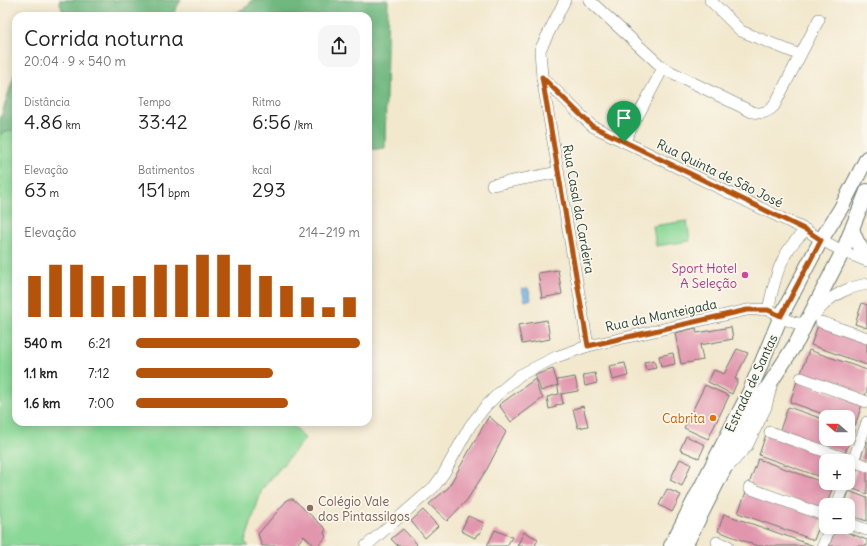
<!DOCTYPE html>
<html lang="pt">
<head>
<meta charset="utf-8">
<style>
	body { margin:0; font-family:Delius,sans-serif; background:#f6f6f6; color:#222; height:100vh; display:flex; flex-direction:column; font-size:15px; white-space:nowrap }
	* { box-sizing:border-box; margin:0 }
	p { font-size:13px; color:#767676 }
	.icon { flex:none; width:22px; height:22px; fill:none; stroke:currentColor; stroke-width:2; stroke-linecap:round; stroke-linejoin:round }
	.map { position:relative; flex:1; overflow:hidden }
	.drawer { position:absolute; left:12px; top:12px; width:360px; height:414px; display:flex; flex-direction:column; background:#fff; border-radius:12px; box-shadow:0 2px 10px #0003 }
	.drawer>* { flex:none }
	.needle { width:26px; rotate:290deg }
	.controls { position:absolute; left:819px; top:410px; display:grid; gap:8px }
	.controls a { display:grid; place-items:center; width:36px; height:36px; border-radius:8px; background:#fff; box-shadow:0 2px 10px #0003; font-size:20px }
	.pin { position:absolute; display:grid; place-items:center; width:34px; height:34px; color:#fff; margin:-41px -17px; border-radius:50% 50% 50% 0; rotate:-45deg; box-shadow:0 0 4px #0007 }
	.pin .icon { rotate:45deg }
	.round { display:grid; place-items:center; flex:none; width:42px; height:42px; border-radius:12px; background:#f6f6f6 }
	.head { display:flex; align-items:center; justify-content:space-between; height:68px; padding:0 12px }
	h1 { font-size:22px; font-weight:600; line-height:30px }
	.metrics { display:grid; grid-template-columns:repeat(3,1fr); gap:6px; height:68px; padding:4px 12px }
	.metrics div { display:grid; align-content:center }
	.metrics b { font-size:20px; font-weight:600 }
	.metrics small { font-size:11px; font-weight:400 }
	.metrics p { font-size:11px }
	.chart { height:112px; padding:8px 12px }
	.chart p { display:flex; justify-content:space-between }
	.chart svg { width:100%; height:72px; margin-top:4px; stroke:#b45309; stroke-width:6 }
	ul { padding:0 12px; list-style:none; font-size:13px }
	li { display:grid; grid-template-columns:64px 48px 1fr; align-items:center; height:30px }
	li i { height:10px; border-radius:5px; background:#b45309 }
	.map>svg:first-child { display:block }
	.green { fill:#8ad897; stroke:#548a66 }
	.forest { fill:#6fb880; stroke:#477a5a }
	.water { fill:#77b7eb; stroke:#4b7a90 }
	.building { fill:#e296ae }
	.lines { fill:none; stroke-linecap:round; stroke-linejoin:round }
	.minor-casing { stroke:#69796a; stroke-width:12 }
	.major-casing { stroke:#69796a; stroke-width:16 }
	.minor { stroke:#fff; stroke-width:11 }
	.major { stroke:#fff; stroke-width:14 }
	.route-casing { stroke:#fff; stroke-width:8 }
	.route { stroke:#b45309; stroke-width:5 }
	.hotel-dot { fill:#d1479c; stroke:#fbf7ec; stroke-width:1.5 }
	.food-dot { fill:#e8710a; stroke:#fbf7ec; stroke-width:1.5 }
	.education-dot { fill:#8d6e63; stroke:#fbf7ec; stroke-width:1.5 }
	.labels { text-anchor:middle; stroke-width:3.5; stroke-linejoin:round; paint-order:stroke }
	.street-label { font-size:13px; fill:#1f3d34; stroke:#fbf7ec }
	.hotel-label { font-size:13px; fill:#b23c85; stroke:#fbf7ec; text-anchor:end }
	.food-label { font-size:13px; fill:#c56008; stroke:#fbf7ec; text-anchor:end }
	.education-label { font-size:13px; fill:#785e54; stroke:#fbf7ec; text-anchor:start }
</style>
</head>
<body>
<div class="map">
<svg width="867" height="546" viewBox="0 0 867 546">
	<rect width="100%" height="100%" fill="#fbf7ec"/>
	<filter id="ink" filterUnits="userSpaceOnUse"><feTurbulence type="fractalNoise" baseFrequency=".025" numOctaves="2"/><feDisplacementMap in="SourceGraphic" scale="8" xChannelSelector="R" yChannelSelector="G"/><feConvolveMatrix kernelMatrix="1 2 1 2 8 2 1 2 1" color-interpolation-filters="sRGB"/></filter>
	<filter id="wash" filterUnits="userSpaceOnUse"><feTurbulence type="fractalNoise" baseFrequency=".012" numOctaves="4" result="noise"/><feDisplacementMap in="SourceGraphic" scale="16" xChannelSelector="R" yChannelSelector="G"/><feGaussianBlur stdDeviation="0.9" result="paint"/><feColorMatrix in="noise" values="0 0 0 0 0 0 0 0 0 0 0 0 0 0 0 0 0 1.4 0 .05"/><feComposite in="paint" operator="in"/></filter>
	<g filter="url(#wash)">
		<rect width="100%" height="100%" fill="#f2e8ce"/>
		<g class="green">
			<path d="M16 129V422H291L305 439 262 489 245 542 249 546H0V134Z"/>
			<path d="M687 221 690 241 656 246 653 226Z"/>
		</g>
		<g class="forest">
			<path d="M59 0H181L172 16H64Z"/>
			<path d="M252 0H388L385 148 368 150V16H230L248 6Z"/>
			<path d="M16 69V129L0 134V120Z"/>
		</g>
		<path class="water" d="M528 288 531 299 525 301 522 289Z"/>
		<g id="blocks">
			<g class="building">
				<path d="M558 270 562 294 542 298 538 273Z"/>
				<path d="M862 303 867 305V328L855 324Z"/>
				<path d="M547 320 550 339 522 344 518 325Z"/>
				<path d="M818 325 867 342V365L811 345Z"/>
				<path d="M731 327 733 339 700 345 703 360 681 364 675 333 696 328 697 333Z"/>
				<path d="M737 349 748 353 735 379 738 380 732 394 708 382 714 370 724 374Z"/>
				<path d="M809 350 867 370V391L865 396 801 373Z"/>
				<path d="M673 353 675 364 661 367 659 356Z"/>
				<path d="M654 360 656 368 646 370 644 362Z"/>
				<path d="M625 363 628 376 612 380 609 366Z"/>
				<path d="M553 369 558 385 541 391 535 375Z"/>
				<path d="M595 373 597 383 585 386 583 375Z"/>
				<path d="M575 377 578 391 561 394 563 404 555 405 556 407 549 409 547 397 559 394 557 380Z"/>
				<path d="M535 379 539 392 543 398 511 422 499 405Z"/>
				<path d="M797 381 862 404 855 426 848 423V417H831L790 402Z"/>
				<path d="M705 385 729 396 708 439 684 428Z"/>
				<path d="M583 406 588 426 578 428 573 409Z"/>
				<path d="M788 407 826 420V439H848V428L854 430 845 453 780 430Z"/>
				<path d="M489 416 506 432 487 469 467 500 447 521 429 504 448 488Z"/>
				<path d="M766 434 842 461H826V479L759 455Z"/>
				<path d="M686 436 705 445 699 458 680 450Z"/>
				<path d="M867 441V461L860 459Z"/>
				<path d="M680 459 691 464 682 486 670 480Z"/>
				<path d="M758 459 833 486 825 510 749 484Z"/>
				<path d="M858 467 867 470V494L850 488Z"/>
				<path d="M667 489 681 495 672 512 659 505Z"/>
				<path d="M849 491 867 498V521L848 515V505H844Z"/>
				<path d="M746 492 822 518 814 540 738 513Z"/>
				<path d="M288 499H293L326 529 324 533 326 537 318 546H315L304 536 297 544 300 546H262L258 534Z"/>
				<path d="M423 510 438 526 425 538 411 521Z"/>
				<path d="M724 514 792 538 814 546H758L752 544 718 531Z"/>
				<path d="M468 516 484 523 480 534H477L475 538 461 531Z"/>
				<path d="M836 528 867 540V546H829Z"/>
				<path d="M403 529 417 544 415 546H398L391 539Z"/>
				<path d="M495 530 512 537 507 546H487Z"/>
				<path d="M524 532 538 539 535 546H517Z"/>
			</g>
		</g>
	</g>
	<g filter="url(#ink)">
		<use href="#blocks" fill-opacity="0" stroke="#69796a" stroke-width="1"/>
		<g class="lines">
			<defs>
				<g id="minor">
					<path d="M565 0 540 50 542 77 592 126 806 230C825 243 845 253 867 261"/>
					<path d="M589 0 663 68 752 112C761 114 767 113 774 106L819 19"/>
					<path d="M710 0 741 31 800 55"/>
					<path d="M542 77 588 346"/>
					<path d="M624 142 663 68"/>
					<path d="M492 185 559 172"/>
					<path d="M768 310C775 278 780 252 806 230"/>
					<path d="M821 322 867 338"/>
					<path d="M801 378 867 402"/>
					<path d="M770 432 867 466"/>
					<path d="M729 466 747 446 766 407 771 387"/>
					<path d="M848 475 867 422"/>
					<path d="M749 488 826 516"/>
					<path d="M837 505 845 483"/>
					<path d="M848 523 867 530"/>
					<path d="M717 542 728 546"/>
					<path d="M366 546 434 487 444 473 470 426 485 407 502 390 520 375 556 357 588 346 747 310C754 310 762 308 769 310 779 313 789 324 800 323 809 323 824 303 833 297 845 289 853 287 867 284"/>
					<path d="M823 546 830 527"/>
				</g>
				<g id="major">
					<path d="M852 228C855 240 859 247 867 256"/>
					<path d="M671 546 749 393 781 316 821 240 841 208 867 158"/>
					<path d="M685 546 758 402 798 340 807 321 843 251 867 191"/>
				</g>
			</defs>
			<use href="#minor" class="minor-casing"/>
			<use href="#major" class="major-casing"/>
			<use href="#minor" class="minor"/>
			<use href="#major" class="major"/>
		</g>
	</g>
	<g class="lines" filter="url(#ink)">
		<defs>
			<path id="route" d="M542 77 592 126 806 230 821 240 781 316 768 310H747L588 346Z"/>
		</defs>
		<use href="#route" class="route-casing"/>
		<use href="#route" class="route"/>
	</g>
	<circle class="hotel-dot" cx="745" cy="275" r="4"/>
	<circle class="food-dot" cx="713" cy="418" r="4"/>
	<circle class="education-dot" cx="310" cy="508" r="4"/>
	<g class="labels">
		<g class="street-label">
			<text transform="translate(720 173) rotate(26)" y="5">Rua Quinta de São José</text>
			<text transform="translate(579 209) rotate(80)" y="5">Rua Casal da Cardeira</text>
			<text transform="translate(661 315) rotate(-12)" y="5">Rua da Manteigada</text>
			<text transform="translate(751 383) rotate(-65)" y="5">Estrada de Santas</text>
		</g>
		<g class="hotel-label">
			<text x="737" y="273">Sport Hotel<tspan x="737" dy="15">A Seleção</tspan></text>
		</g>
		<g class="food-label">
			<text x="705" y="423">Cabrita</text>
		</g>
		<g class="education-label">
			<text x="318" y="506">Colégio Vale<tspan x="318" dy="15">dos Pintassilgos</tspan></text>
		</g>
	</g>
</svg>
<div class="controls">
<a><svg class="needle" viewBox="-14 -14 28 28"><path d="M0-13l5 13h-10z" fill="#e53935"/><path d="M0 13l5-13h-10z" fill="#767676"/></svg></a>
<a>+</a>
<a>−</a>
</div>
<div class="pin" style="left:624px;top:142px;background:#1e9e55"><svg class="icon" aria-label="arrive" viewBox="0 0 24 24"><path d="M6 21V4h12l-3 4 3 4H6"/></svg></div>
<section class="drawer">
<div class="head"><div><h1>Corrida noturna</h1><p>20:04 · 9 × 540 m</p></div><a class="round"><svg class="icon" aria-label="share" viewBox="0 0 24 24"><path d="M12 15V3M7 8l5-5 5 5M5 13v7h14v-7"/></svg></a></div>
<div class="metrics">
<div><p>Distância</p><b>4.86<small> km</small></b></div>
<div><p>Tempo</p><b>33:42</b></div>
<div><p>Ritmo</p><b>6:56<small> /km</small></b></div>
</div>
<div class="metrics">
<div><p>Elevação</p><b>63<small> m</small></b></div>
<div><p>Batimentos</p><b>151<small> bpm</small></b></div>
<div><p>kcal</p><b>293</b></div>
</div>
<div class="chart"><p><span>Elevação</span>214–219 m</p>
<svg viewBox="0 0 160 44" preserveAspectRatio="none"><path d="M5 44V19M15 44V12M25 44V12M35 44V19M45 44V25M55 44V19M65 44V12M75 44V12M85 44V6M95 44V6M105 44V12M115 44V19M125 44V25M135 44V32M145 44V38M155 44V32"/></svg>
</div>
<ul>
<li><b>540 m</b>6:21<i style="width:100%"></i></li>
<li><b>1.1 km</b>7:12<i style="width:61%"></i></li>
<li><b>1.6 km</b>7:00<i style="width:68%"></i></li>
</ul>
</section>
</div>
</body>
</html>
